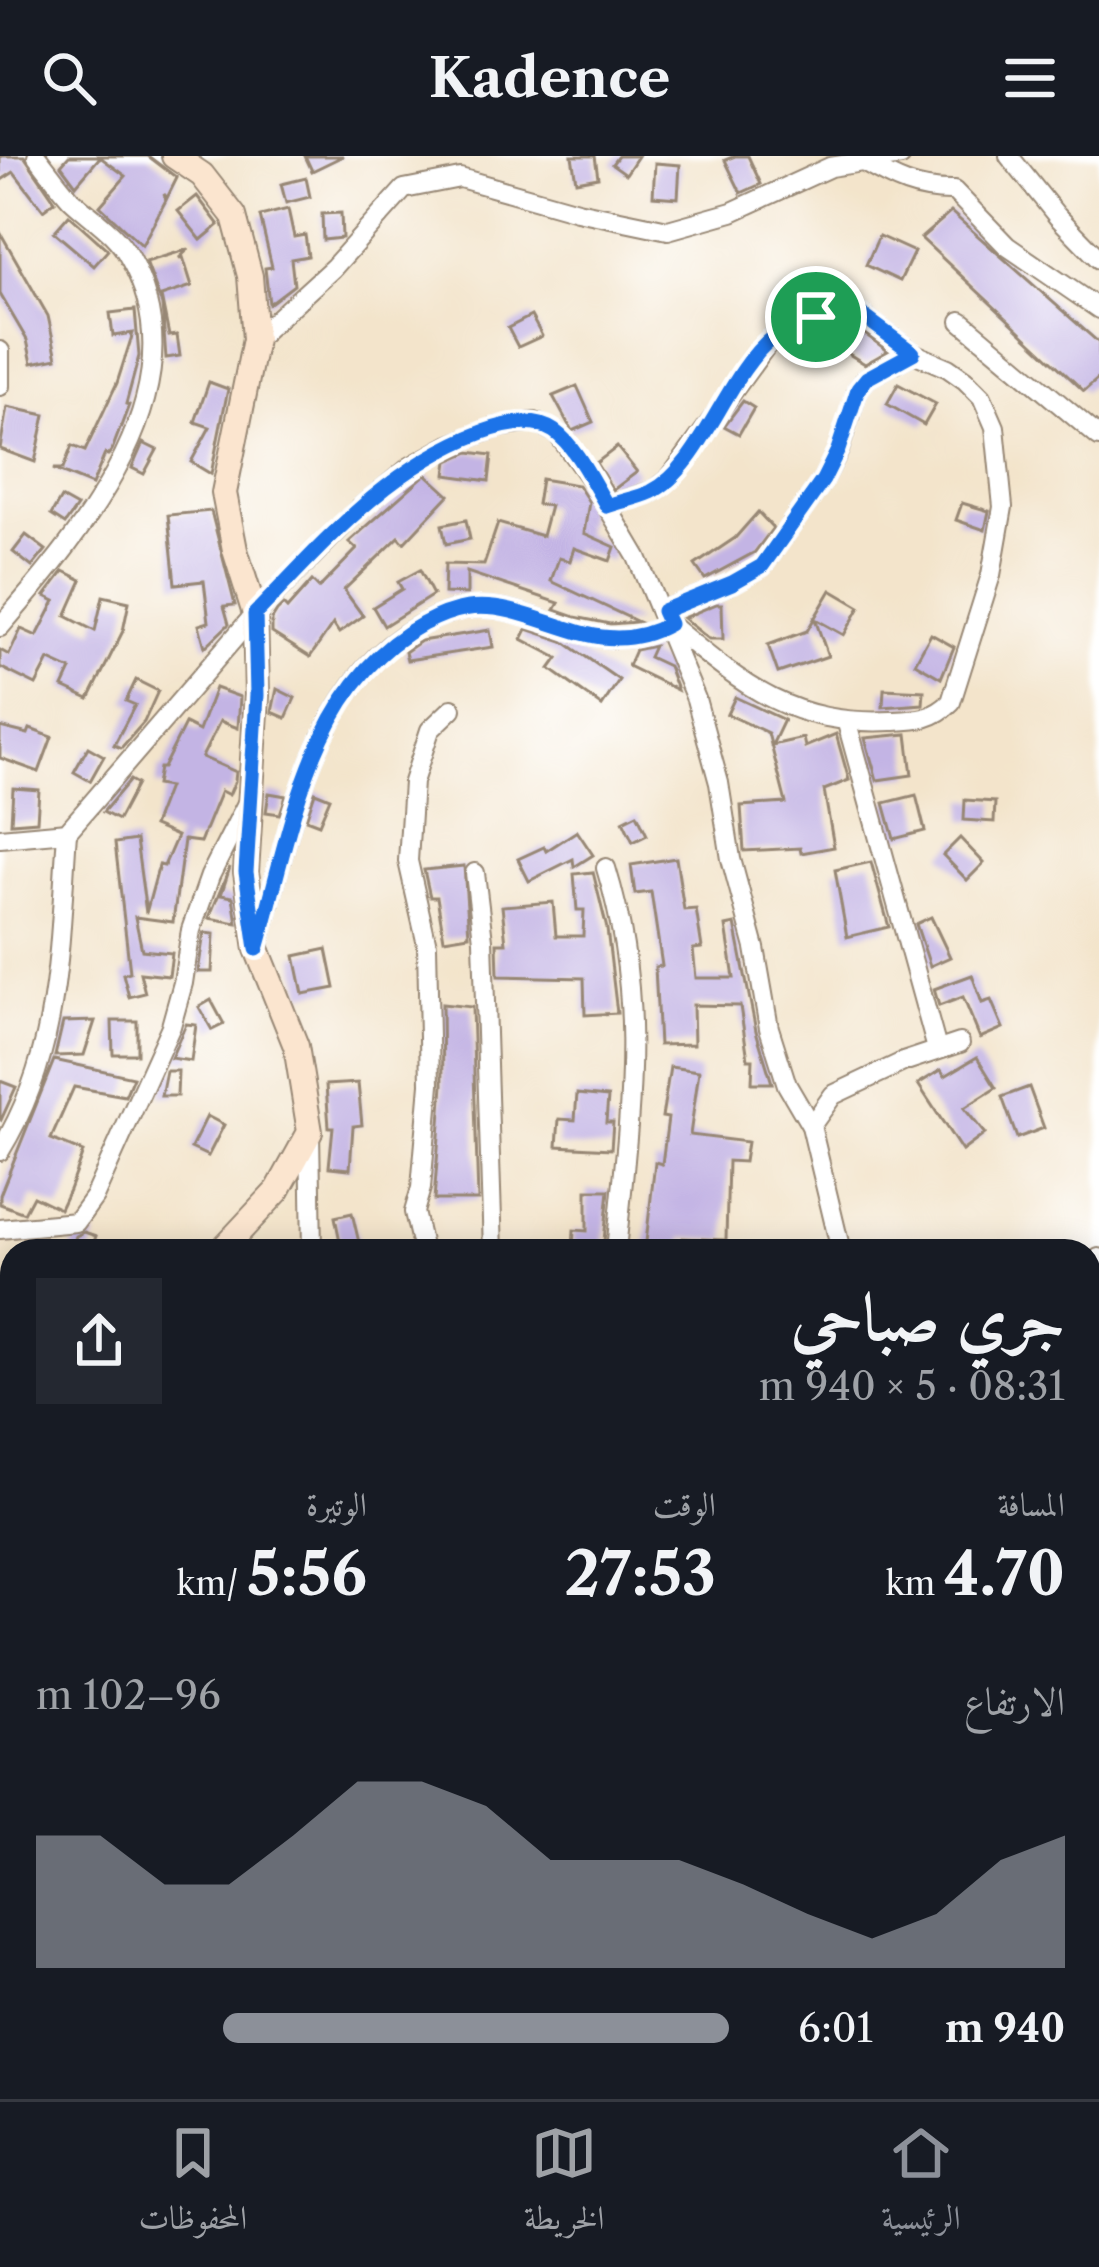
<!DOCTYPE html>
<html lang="ar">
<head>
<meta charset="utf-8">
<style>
	body { margin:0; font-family:"Libre Caslon Text",Amiri,serif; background:#242831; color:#f1f3f6; direction:rtl; height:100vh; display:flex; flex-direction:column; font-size:45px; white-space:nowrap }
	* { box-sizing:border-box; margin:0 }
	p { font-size:39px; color:#9ea1a6 }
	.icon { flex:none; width:66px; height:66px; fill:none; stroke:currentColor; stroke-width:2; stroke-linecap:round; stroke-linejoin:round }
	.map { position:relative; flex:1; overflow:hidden; direction:ltr }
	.drawer { position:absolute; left:0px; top:1083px; width:1101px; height:861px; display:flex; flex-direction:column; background:#171b24; border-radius:36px 36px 0 0; box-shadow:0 6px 30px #0003; direction:rtl }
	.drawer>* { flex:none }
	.pin { position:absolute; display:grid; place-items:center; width:102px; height:102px; color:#fff; margin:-51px; border:6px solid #fff; border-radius:50%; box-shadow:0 3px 12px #0007 }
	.round { display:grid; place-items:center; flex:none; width:126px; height:126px; border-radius:0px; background:#242831 }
	.head { display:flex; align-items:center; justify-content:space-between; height:204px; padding:0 36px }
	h1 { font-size:66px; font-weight:700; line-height:90px }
	.figures { display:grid; grid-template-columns:repeat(3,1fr); gap:18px; height:204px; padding:12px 36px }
	.figures div { display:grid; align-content:center }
	.figures b { font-size:60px; font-weight:700 }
	.figures small { font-size:33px; font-weight:400 }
	.figures p { font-size:33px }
	.chart { height:336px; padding:24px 36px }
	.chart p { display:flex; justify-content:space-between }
	.chart svg { width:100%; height:216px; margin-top:12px; fill:#8c9099; opacity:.7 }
	ul { padding:0 36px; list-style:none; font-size:39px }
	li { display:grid; grid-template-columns:192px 144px 1fr; align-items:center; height:90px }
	li i { height:30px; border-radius:15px; background:#8c9099 }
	header { display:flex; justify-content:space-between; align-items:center; height:156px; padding:0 36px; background:#171b24; font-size:54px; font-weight:700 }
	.tab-bar { display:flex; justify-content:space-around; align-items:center; height:168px; border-top:3px solid #363941; background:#171b24; font-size:33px; color:#9ea1a6 }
	.tab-bar a { display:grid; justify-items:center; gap:6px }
	.tab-bar .on { color:#8c9099 }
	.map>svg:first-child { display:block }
	.building { fill:#c3b4e4 }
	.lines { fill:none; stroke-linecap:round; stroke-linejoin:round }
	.street-casing { stroke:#978774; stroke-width:22 }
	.secondary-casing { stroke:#978774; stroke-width:28 }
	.street { stroke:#fff; stroke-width:18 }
	.secondary { stroke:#fbe5cf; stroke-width:24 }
	.route-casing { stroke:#fff; stroke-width:24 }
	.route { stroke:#1a73e8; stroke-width:15 }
</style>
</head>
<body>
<header><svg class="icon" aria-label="menu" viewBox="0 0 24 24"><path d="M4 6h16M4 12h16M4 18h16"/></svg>Kadence<svg class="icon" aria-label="search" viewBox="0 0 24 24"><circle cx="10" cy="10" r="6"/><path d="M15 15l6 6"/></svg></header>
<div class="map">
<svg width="1099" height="1943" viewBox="0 0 1099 1943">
	<rect width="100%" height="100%" fill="#fff"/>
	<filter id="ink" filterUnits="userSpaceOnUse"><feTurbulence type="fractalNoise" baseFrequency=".00833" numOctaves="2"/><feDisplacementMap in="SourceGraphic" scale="24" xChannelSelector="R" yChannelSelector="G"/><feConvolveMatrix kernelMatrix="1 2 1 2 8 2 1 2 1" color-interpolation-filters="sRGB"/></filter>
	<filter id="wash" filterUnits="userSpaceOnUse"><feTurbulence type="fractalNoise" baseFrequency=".004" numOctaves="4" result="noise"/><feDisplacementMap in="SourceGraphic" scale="48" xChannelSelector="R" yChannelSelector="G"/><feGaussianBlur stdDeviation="2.7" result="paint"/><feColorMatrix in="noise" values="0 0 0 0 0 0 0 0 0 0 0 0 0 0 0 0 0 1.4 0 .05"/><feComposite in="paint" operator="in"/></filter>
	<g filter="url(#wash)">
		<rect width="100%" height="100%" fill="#f3e4cb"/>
		<g id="blocks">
			<g class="building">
				<path d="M0 0H24L55 45 43 54 14 16 0 25Z"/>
				<path d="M69 0H148L177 22 167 42 164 38 166 44 142 89 100 50 126 20 100 1 76 29 61 9Z"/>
				<path d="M305 0H343L312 15Z"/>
				<path d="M572 0H595L598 21 576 25Z"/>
				<path d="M618 0H638L626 18 612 8Z"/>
				<path d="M735 0H748L761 28 741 37 725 4Z"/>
				<path d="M655 7 680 9 678 42 653 40Z"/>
				<path d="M306 22 310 41 286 47 281 28Z"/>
				<path d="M197 40 219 69 201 84 178 55Z"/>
				<path d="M288 53 294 81 305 79 308 100 291 103 294 129 269 148 265 112 272 111 260 60Z"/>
				<path d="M951 56 1099 187V222L1084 235 921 82Z"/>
				<path d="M341 57 342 82 323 84 322 58Z"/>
				<path d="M69 59 108 94 94 110 54 76Z"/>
				<path d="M0 76 48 160 57 202 32 207 27 184 0 138Z"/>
				<path d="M879 80 914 96 900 125 866 109Z"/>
				<path d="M189 93 179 102 183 101 192 130 161 140 169 180 177 179 180 200 166 202 162 149 146 106Z"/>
				<path d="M135 154 139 200 126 248 129 249 112 294 108 299 105 298 92 329 53 313H63L72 290 85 295 117 227 133 177 113 180 110 157Z"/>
				<path d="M531 160 542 180 518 191 508 172Z"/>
				<path d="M858 173 888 195 865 208 844 195Z"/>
				<path d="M209 226 228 233 211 318 191 306 210 271 195 266Z"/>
				<path d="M898 228 936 248 924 269 887 248Z"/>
				<path d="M577 230 593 266 572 275 553 240Z"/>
				<path d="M743 245 754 252 739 278 724 270Z"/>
				<path d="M7 251 45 259 35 306 0 293Z"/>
				<path d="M143 287 157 294 144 318 132 312Z"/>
				<path d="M617 291 637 316 613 334 596 307Z"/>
				<path d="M469 296 492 299 489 325 446 319 448 305Z"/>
				<path d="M426 318 449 339 404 387 399 381 344 434 363 460 339 477 333 468 310 501 272 477V463L277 455 283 449 287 453 312 425 319 432 357 393 349 386Z"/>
				<path d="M541 323 578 329 589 346 584 377 615 391 610 405 574 392 570 405 559 402 551 425 638 466 610 468 575 461 555 454 559 447 467 416V438L444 437 445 408 484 409 498 367 542 380 550 350 537 348Z"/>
				<path d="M61 342 77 351 65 368 51 359Z"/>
				<path d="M962 347 989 355 985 374 956 364Z"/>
				<path d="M211 355 235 449 224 450 229 468 205 491 199 469 209 466 204 425 175 428 168 359Z"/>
				<path d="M758 356 773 372 755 396 705 423 695 409 735 382Z"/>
				<path d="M466 364 470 383 446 388 442 369Z"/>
				<path d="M26 379 46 394 32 411 13 396Z"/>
				<path d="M420 414 433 439 384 470 373 451 402 433 398 426Z"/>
				<path d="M64 415 82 424 66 460 95 475 103 440 129 446 123 475 89 543 63 531 71 514 49 504 36 529 0 511V494L9 499 21 473 37 480 55 445 45 440Z"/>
				<path d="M831 434 860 451 844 479 815 463 828 500 778 517 768 489 807 475Z"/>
				<path d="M716 448H722L723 483H709L683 462Z"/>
				<path d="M527 473 563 485 619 524 602 550 550 513 558 502 522 483Z"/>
				<path d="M490 474 493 491 407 504 405 496 421 485Z"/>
				<path d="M931 478 954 491 941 522 915 507Z"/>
				<path d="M654 490 649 501 668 510 677 534 628 510 635 494Z"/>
				<path d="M136 524 158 535 144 566 121 592 114 589 135 549 126 545Z"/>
				<path d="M215 532 240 541 238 572 220 565 202 601 236 616 235 625 229 639 221 635 200 686 184 684 173 766 135 761 142 794 172 797 169 820 140 817 145 837 129 841 123 818 130 816 115 687 136 684 146 757 159 709 164 710 177 680 153 670 168 631 156 629 159 612H163L185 568 199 575Z"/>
				<path d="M277 533 295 542 286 562 272 556Z"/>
				<path d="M884 533 924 535 923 548 883 551Z"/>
				<path d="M735 541 784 564 772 589 803 582 805 591 836 578 849 624 824 634 834 691 801 697 800 692 744 695 741 650 786 647 768 577 727 558Z"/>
				<path d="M0 571 28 578 30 573 52 581 39 616 0 602Z"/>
				<path d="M907 578 912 619 877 624 865 582Z"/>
				<path d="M88 591 104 600 90 625 74 616Z"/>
				<path d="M130 624 137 628 118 664 103 656Z"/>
				<path d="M13 632 39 634 37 665 11 667Z"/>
				<path d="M315 636 330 642 319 668 306 663Z"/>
				<path d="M269 637 286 640 280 658 266 656Z"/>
				<path d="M916 639 925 675 894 683 884 647Z"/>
				<path d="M965 644 995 646 994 666 964 664Z"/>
				<path d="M637 658 647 679 633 686 623 665Z"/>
				<path d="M577 675 593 699 574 711 573 703 529 725 518 703 544 691 546 695Z"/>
				<path d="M960 682 984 707 967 724 943 699Z"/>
				<path d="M676 702 684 754 696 753 702 792 693 793 696 822H734L726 770 735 768 756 875 772 927H752L753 903H748L740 850 693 849 694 888 659 889 655 811 662 810 651 736 635 738 631 709Z"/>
				<path d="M871 706 889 771 847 781 835 714Z"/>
				<path d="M464 710 469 779 444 783 437 741H430L424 714Z"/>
				<path d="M230 711 221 739 233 741 237 767 209 762Z"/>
				<path d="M593 716 607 773 617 857 585 859 584 822 498 820 497 787H506L502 750 553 746 556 780H583L584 754H577L574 718Z"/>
				<path d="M931 761 950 801 930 810 916 768Z"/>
				<path d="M204 777 214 778 212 816H198Z"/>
				<path d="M327 793 335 832 303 838 295 800Z"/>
				<path d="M972 819 982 847 991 844 1003 872 980 882 963 841 939 850 934 833Z"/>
				<path d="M211 844 224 868 212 874 199 851Z"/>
				<path d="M442 848 472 851 478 1044H434L443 929Z"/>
				<path d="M95 865 84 899 55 900 63 866Z"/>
				<path d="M112 865H137V898H113Z"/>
				<path d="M186 868 196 869 191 905 171 902Z"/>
				<path d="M977 901 996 932 964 952 985 978 962 995 918 928 941 914 945 920Z"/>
				<path d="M54 904 133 921 125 940 74 931 51 983 83 996 69 1034 60 1053 33 1040 24 1057 0 1048V1039Z"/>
				<path d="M670 911 699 915 690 979 747 986 744 1006 728 1005 726 1084 683 1082 682 1095H645L655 1006 662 1008 668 962 662 961Z"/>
				<path d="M166 915H178L177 940H161Z"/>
				<path d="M0 925 16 931 1 964 0 963Z"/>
				<path d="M358 927 362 969 353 970 350 1013 329 1011 333 971H329L326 929Z"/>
				<path d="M1029 931 1044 972 1017 982 1002 941Z"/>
				<path d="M577 938 608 941 606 966H613L611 993 557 990 559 963 575 964Z"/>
				<path d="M207 960 224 969 208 1000 191 992Z"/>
				<path d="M587 1034H609L603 1095H573L574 1074 587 1075Z"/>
				<path d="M352 1057 361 1095H342L335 1061Z"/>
				<path d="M84 1076 96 1080 91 1095H71L76 1080Z"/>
				<path d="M0 1396 12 1398V1439L0 1436Z"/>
			</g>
		</g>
	</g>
	<g filter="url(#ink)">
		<use href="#blocks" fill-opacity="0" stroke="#978774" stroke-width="3"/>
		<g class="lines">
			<defs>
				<g id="street">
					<path d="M1009 0 1057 60 1099 103"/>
					<path d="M863 6C894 24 918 36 954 35L1007 90 1099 153"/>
					<path d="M961 165 1099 281"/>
					<path d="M255 183 333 112 404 33 460 22 577 55 668 74 732 56 830 11 901 0"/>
					<path d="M0 195V230"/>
					<path d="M663 455 732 427 762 410 823 324 839 294 858 233 867 222 913 197"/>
					<path d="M0 471C83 375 204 233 129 101 116 76 91 62 71 43 59 30 48 14 37 0"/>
					<path d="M847 567 937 893"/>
					<path d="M0 682 67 676 255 458 359 353 410 311 450 289 498 271 535 266 557 277 592 325 637 401 696 543 719 627 731 703 755 792 769 872 787 929 811 970 841 1095"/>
					<path d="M606 712C647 845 629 960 616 1095"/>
					<path d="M475 717 483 784 493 1095"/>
					<path d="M258 788C290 682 310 529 417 471 449 453 475 446 512 455 568 469 613 500 669 468 744 530 790 570 892 565 917 564 933 564 951 546L991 419 1003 351 995 271 982 241 965 224 948 212 913 197 862 159 840 151 772 182 669 323 653 335 607 350"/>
					<path d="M811 970 833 939 903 906 960 887"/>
					<path d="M310 976 312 1095"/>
					<path d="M0 995C61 896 59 789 67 676"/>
					<path d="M0 1073 76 1066 94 1041 171 870 183 827 191 774 210 720 247 647"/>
					<path d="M423 1095 414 1056 421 1032 430 928 427 789 408 705 413 626 430 574 452 553"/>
					<path d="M1089 1129 1099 1102"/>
					<path d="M0 1174 12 1181"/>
					<path d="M1089 1209 1099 1203"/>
					<path d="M0 1298 12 1302"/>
					<path d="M0 1382 12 1385"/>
					<path d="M1089 1599 1099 1587"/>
					<path d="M0 1674 12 1675"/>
					<path d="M1089 1898 1099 1869"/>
					<path d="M152 1932 160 1943"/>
					<path d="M349 1932 355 1943"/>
					<path d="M615 1932V1943"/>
					<path d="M774 1932 789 1943"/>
					<path d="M101 1943 102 1932"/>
					<path d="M197 1943 201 1932"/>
					<path d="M1001 1943 1011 1932"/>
					<path d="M1068 1943 1073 1932"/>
				</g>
				<g id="secondary">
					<path d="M174 0 202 19 234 60 250 120 255 183 224 337 235 394 255 458 257 539 246 716 257 793 296 890 310 976 278 1034 221 1095"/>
					<path d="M759 1932 764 1943"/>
				</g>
			</defs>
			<use href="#street" class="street-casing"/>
			<use href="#secondary" class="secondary-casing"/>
			<use href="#street" class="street"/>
			<use href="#secondary" class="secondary"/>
		</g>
	</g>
	<g class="lines" filter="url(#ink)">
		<defs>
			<path id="route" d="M840 151 862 159 913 197 867 222 858 233 838 294 823 324 762 410 732 427 663 455 669 468C612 500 568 469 511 455 477 447 453 452 423 468 309 529 290 679 257 793L246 716 257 539 255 458C325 386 387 312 483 276 505 268 533 261 554 275 576 290 593 327 607 350 621 345 638 342 651 336 702 311 727 217 772 182 791 168 819 160 840 151Z"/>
		</defs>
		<use href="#route" class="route-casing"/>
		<use href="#route" class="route"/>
	</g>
</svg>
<div class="pin" style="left:816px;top:161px;background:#1e9e55"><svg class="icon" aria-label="arrive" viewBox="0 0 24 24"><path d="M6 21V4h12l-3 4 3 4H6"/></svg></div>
<section class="drawer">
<div class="head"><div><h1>جري صباحي</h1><p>08:31 · 5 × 940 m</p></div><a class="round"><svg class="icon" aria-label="share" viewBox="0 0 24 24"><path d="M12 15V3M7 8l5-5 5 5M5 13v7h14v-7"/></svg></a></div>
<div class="figures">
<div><p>المسافة</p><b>4.70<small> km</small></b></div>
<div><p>الوقت</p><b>27:53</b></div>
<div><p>الوتيرة</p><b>5:56<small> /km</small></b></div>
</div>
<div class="chart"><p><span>الارتفاع</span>96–102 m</p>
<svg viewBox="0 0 160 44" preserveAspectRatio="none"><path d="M0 44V17L10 17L20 27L30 27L40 17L50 6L60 6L70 11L80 22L90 22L100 22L110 27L120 33L130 38L140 33L150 22L160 17V44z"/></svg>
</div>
<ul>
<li><b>940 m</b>6:01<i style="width:73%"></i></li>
</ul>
</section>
</div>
<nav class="tab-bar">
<a class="on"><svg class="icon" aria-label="home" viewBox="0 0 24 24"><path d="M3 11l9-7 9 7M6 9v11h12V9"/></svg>الرئيسية</a>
<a><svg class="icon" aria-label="map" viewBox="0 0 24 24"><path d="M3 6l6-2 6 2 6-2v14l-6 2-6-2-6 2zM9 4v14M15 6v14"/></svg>الخريطة</a>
<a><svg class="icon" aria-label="saved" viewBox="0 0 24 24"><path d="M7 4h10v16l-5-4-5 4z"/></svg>المحفوظات</a>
</nav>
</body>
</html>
